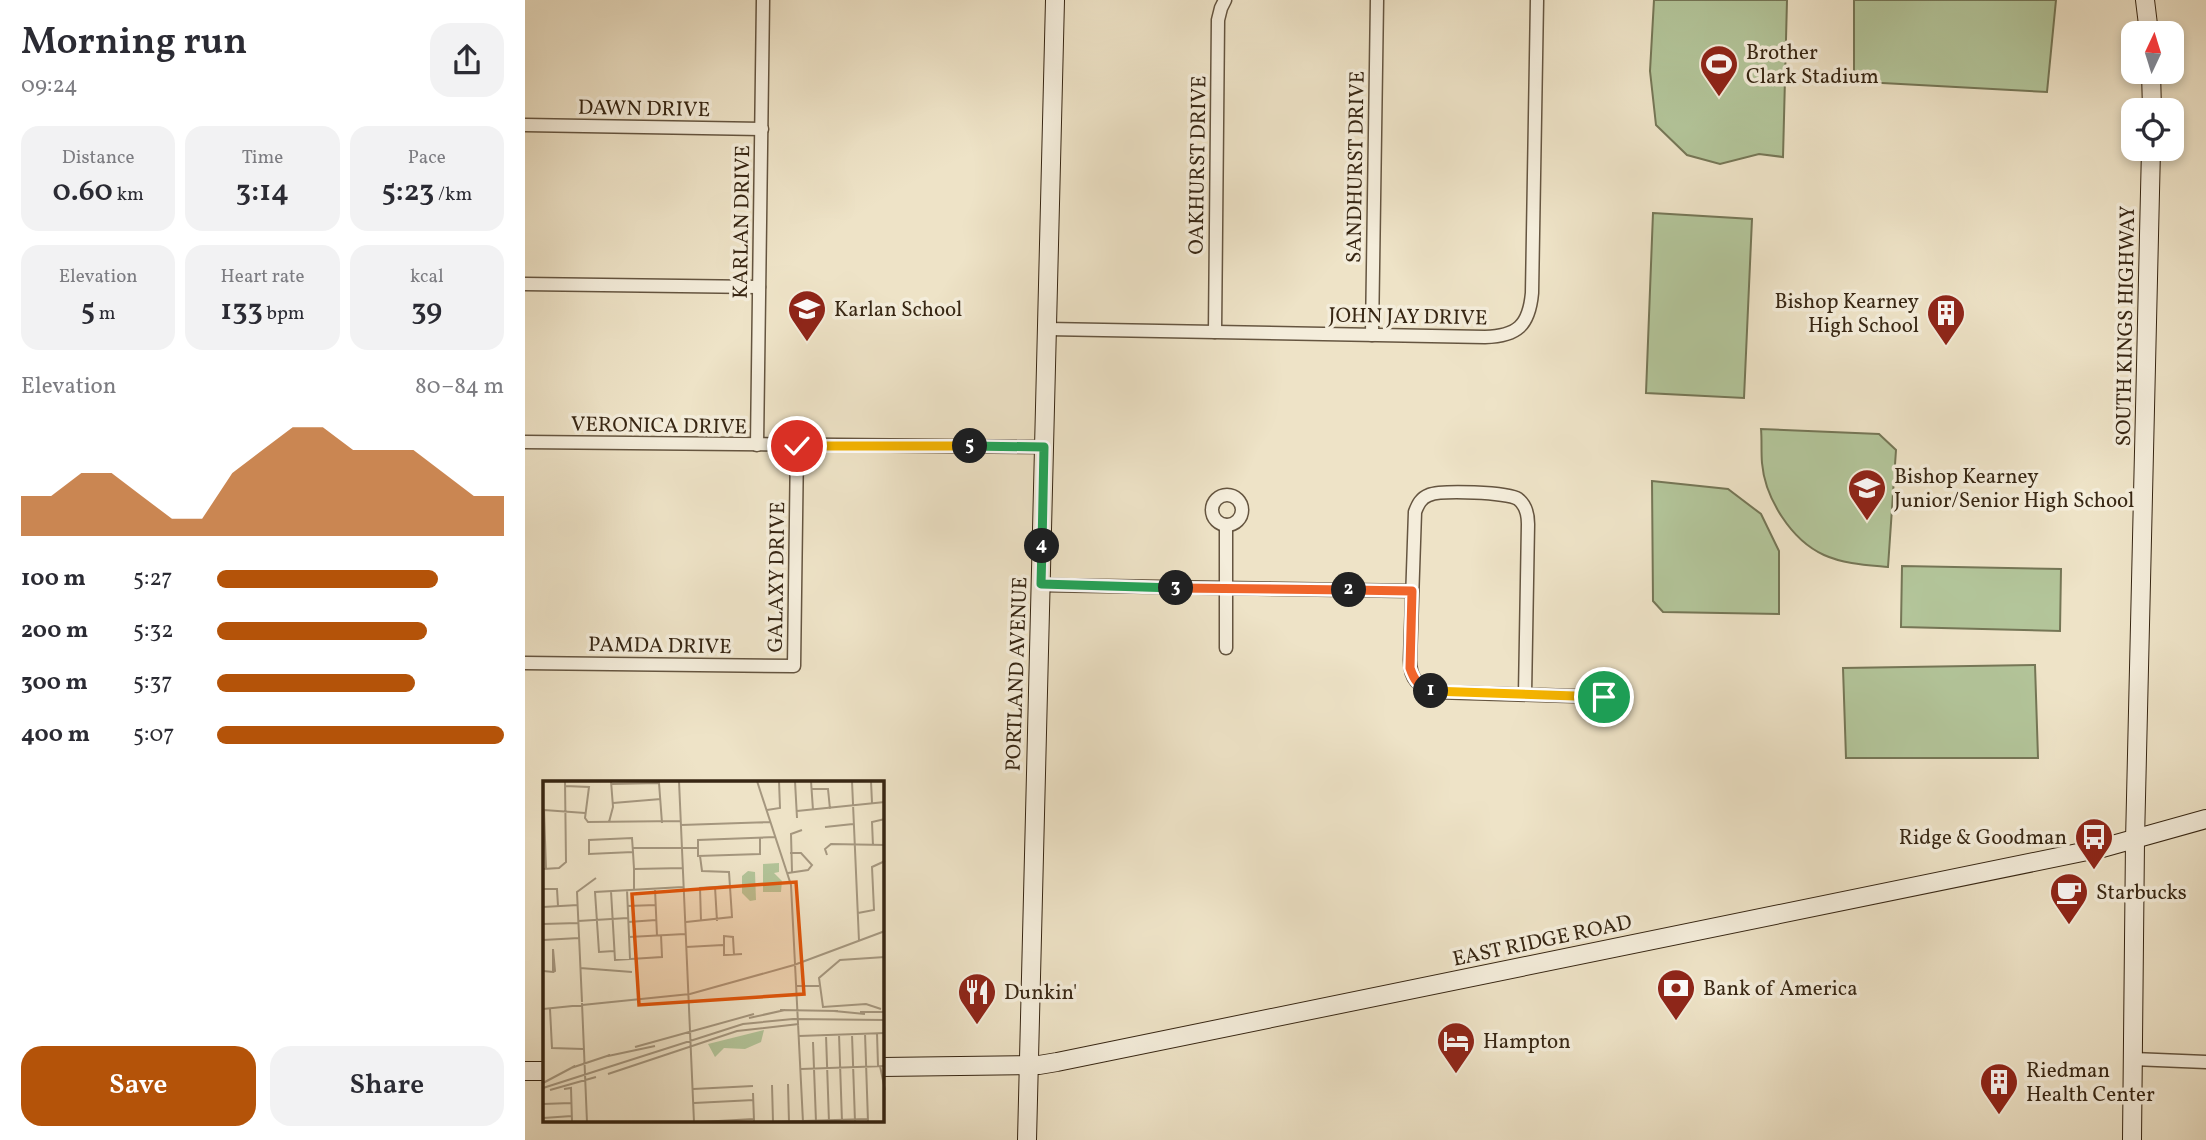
<!DOCTYPE html>
<html lang="en">
<head>
<meta charset="utf-8">
<style>
	body { margin:0; font-family:Vollkorn,serif; background:#f2f2f3; color:#2b2b33; height:100vh; display:flex; flex-direction:column; font-size:26px; white-space:nowrap }
	* { box-sizing:border-box; margin:0 }
	p { font-size:23px; color:#7c7c81 }
	.icon { flex:none; width:38px; height:38px; fill:none; stroke:currentColor; stroke-width:2; stroke-linecap:round; stroke-linejoin:round }
	.map { position:relative; flex:1; overflow:hidden }
	.details { display:flex; flex-direction:column; background:#fff; width:525px }
	.details>* { flex:none }
	.needle { width:46px; rotate:4deg }
	.tools { position:absolute; left:1596px; top:21px; display:grid; gap:14px }
	.tools a { display:grid; place-items:center; width:63px; height:63px; border-radius:14px; background:#fff; box-shadow:0 4px 10px #0003; font-size:35px }
	.pin { position:absolute; display:grid; place-items:center; width:60px; height:60px; color:#fff; margin:-30px; border:4px solid #fff; border-radius:50%; box-shadow:0 2px 7px #0007 }
	.km { position:absolute; width:35px; height:35px; margin:-18px; border-radius:50%; background:#222; color:#fff; font-size:19px; line-height:35px; text-align:center }
	.round { display:grid; place-items:center; flex:none; width:74px; height:74px; border-radius:21px; background:#f2f2f3 }
	.headline { display:flex; align-items:center; justify-content:space-between; height:119px; padding:0 21px }
	h1 { font-size:38px; font-weight:600; line-height:52px }
	.metrics { display:grid; grid-template-columns:repeat(3,1fr); gap:10px; height:119px; padding:7px 21px }
	.metrics div { display:grid; align-content:center; border-radius:18px; background:#f2f2f3; text-align:center }
	.metrics b { font-size:30px; font-weight:600 }
	.metrics small { font-size:19px; font-weight:400 }
	.metrics p { font-size:19px }
	.chart { height:196px; padding:14px 21px }
	.chart p { display:flex; justify-content:space-between }
	.chart svg { width:100%; height:126px; margin-top:7px; fill:#b45309; opacity:.7 }
	.primary-button { display:flex; gap:14px; margin-top:auto; padding:14px 21px }
	.primary-button a { flex:1; height:80px; border-radius:21px; background:#b45309; color:#fff; font-size:28px; font-weight:600; line-height:80px; text-align:center }
	.primary-button a+a { background:#f2f2f3; color:#2b2b33 }
	ul { padding:0 21px; list-style:none; font-size:23px }
	li { display:grid; grid-template-columns:112px 84px 1fr; align-items:center; height:52px }
	li i { height:18px; border-radius:9px; background:#b45309 }
	main { display:flex; flex:1; min-height:0 }
	.map>svg:first-child { display:block }
	.green { fill:#b3c59a; stroke:#757656; stroke-width:2 }
	.lines { fill:none; stroke-linecap:round; stroke-linejoin:round }
	.street-casing { stroke:#655540; stroke-width:15 }
	.secondary-casing { stroke:#372613; stroke-width:20 }
	.street { stroke:#f4eddb; stroke-width:12 }
	.secondary { stroke:#f4eddb; stroke-width:18 }
	.split-1-casing { stroke:#fff; stroke-width:14 }
	.split-2-casing { stroke:#fff; stroke-width:14 }
	.split-3-casing { stroke:#fff; stroke-width:14 }
	.split-4-casing { stroke:#fff; stroke-width:14 }
	.split-5-casing { stroke:#fff; stroke-width:14 }
	.split-6-casing { stroke:#fff; stroke-width:14 }
	.split-1 { stroke:#f5b400; stroke-width:9 }
	.split-2 { stroke:#f0652b; stroke-width:9 }
	.split-3 { stroke:#f0652b; stroke-width:9 }
	.split-4 { stroke:#22a559; stroke-width:9 }
	.split-5 { stroke:#22a559; stroke-width:9 }
	.split-6 { stroke:#f5b400; stroke-width:9 }
	.labels { text-anchor:middle; stroke-width:7; stroke-linejoin:round; paint-order:stroke }
	.poi-label { font-size:21px; fill:#372613; stroke:#f4eddb; text-anchor:start }
	.street-label { font-size:21px; fill:#372613; stroke:#f4eddb }
	.inset-road { fill:none; stroke:#a5977f; stroke-width:2 }
	.view { fill:#df560c; fill-opacity:0.15; stroke:#df560c; stroke-width:3.5 }
	.inset-edge { fill:none; stroke:#372613; stroke-width:3.5 }
</style>
</head>
<body>
<main>
<section class="details">
<div class="headline"><div><h1>Morning run</h1><p>09:24</p></div><a class="round"><svg class="icon" aria-label="share" viewBox="0 0 24 24"><path d="M12 15V3M7 8l5-5 5 5M5 13v7h14v-7"/></svg></a></div>
<div class="metrics">
<div><p>Distance</p><b>0.60<small> km</small></b></div>
<div><p>Time</p><b>3:14</b></div>
<div><p>Pace</p><b>5:23<small> /km</small></b></div>
</div>
<div class="metrics">
<div><p>Elevation</p><b>5<small> m</small></b></div>
<div><p>Heart rate</p><b>133<small> bpm</small></b></div>
<div><p>kcal</p><b>39</b></div>
</div>
<div class="chart"><p><span>Elevation</span>80–84 m</p>
<svg viewBox="0 0 160 44" preserveAspectRatio="none"><path d="M0 44V30L10 30L20 22L30 22L40 30L50 38L60 38L70 22L80 14L90 6L100 6L110 14L120 14L130 14L140 22L150 30L160 30V44z"/></svg>
</div>
<ul>
<li><b>100 m</b>5:27<i style="width:77%"></i></li>
<li><b>200 m</b>5:32<i style="width:73%"></i></li>
<li><b>300 m</b>5:37<i style="width:69%"></i></li>
<li><b>400 m</b>5:07<i style="width:100%"></i></li>
</ul>
<div class="primary-button"><a>Save</a><a>Share</a></div>
</section>
<div class="map">
<svg width="1681" height="1140" viewBox="0 0 1681 1140">
	<rect width="100%" height="100%" fill="#eee3c7"/>
	<filter id="stains"><feTurbulence type="fractalNoise" baseFrequency=".00286" numOctaves="4"/><feColorMatrix values="0 0 0 0 .2 0 0 0 0 .09 0 0 0 0 .02 0 0 0 .5 -.17"/></filter>
	<radialGradient id="worn" r=".72"><stop offset=".6" stop-color="#630" stop-opacity="0"/><stop offset="1" stop-color="#630" stop-opacity=".3"/></radialGradient>
	<g class="green">
		<path d="M1129 0H1262L1258 157 1234 154 1195 164 1162 155 1131 125 1125 71Z"/>
		<path d="M1329 0H1531L1522 92 1339 82 1329 73Z"/>
		<path d="M1128 213 1227 219 1219 398 1121 393Z"/>
		<path d="M1236 429 1354 434 1371 450 1363 567C1342 565 1319 564 1299 555 1266 540 1240 498 1237 463 1236 452 1237 440 1236 429Z"/>
		<path d="M1127 481 1203 489 1236 514 1254 551V614L1138 612 1128 601Z"/>
		<path d="M1377 566 1536 569 1535 631 1376 627Z"/>
		<path d="M1510 665 1513 758H1321L1318 668Z"/>
	</g>
	<g class="lines">
		<defs>
			<g id="street">
				<path d="M0 125 237 129"/>
				<path d="M0 284 234 287"/>
				<path d="M522 329 960 337C992 336 1004 326 1007 293L1012 0"/>
				<path d="M690 332 693 20 696 8 700 0"/>
				<path d="M847 335 852 0"/>
				<path d="M0 442 519 447"/>
				<path d="M232 445 238 0"/>
				<circle cx="702" cy="510" r="15"/>
				<path d="M701 525V648"/>
				<path d="M516 585 887 591"/>
				<path d="M0 663 269 666 272 446"/>
				<path d="M1000 694 1003 524C1003 515 1001 505 993 499 983 492 916 490 904 495 896 498 893 504 890 512L885 660C885 679 893 687 911 692L1079 697"/>
				<path d="M1608 1059 1681 1062"/>
			</g>
			<g id="secondary">
				<path d="M1620 0 1624 33"/>
				<path d="M1626 72 1627 110"/>
				<path d="M357 1067 514 1065 532 1062 1577 848 1681 819"/>
				<path d="M0 1071H19"/>
				<path d="M502 1140 530 0"/>
				<path d="M1607 1140 1610 841 1626 149"/>
			</g>
		</defs>
		<use href="#street" class="street-casing"/>
		<use href="#secondary" class="secondary-casing"/>
		<use href="#street" class="street"/>
		<use href="#secondary" class="secondary"/>
	</g>
	<g class="lines">
		<defs>
			<path id="split-1" d="M906 691 1079 697"/>
			<path id="split-2" d="M824 590 887 591 885 668C889 680 894 687 906 691"/>
			<path id="split-3" d="M651 588 824 590"/>
			<path id="split-4" d="M517 546 516 584 651 588"/>
			<path id="split-5" d="M445 446 519 447 517 546"/>
			<path id="split-6" d="M272 446H445"/>
		</defs>
		<use href="#split-1" class="split-1-casing"/>
		<use href="#split-2" class="split-2-casing"/>
		<use href="#split-3" class="split-3-casing"/>
		<use href="#split-4" class="split-4-casing"/>
		<use href="#split-5" class="split-5-casing"/>
		<use href="#split-6" class="split-6-casing"/>
		<use href="#split-1" class="split-1"/>
		<use href="#split-2" class="split-2"/>
		<use href="#split-3" class="split-3"/>
		<use href="#split-4" class="split-4"/>
		<use href="#split-5" class="split-5"/>
		<use href="#split-6" class="split-6"/>
	</g>
	<defs>
		<symbol id="stadium-pin" viewBox="-11 -11 22 30"><path d="M0 17L-7.5 6A9.5 9.5 0 1 1 7.5 6Z" fill="#8f2418" stroke="#f4eddb"/><path d="M0-5a6.5 5 0 1 0 0 10a6.5 5 0 1 0 0-10ZM-3.5-1.8h7v3.6h-7Z" fill="#fff"/></symbol>
		<symbol id="school-pin" viewBox="-11 -11 22 30"><path d="M0 17L-7.5 6A9.5 9.5 0 1 1 7.5 6Z" fill="#8f2418" stroke="#f4eddb"/><path d="M0-5L7-2L0 1L-7-2ZM-4 1L0 2.5L4 1V4Q0 6-4 4Z" fill="#fff"/></symbol>
		<symbol id="building-pin" viewBox="-11 -11 22 30"><path d="M0 17L-7.5 6A9.5 9.5 0 1 1 7.5 6Z" fill="#8f2418" stroke="#f4eddb"/><path d="M-4-6H4V6H1V3H-1V6H-4ZM-2.5-4.3h1.7v1.8h-1.7ZM.8-4.3h1.7v1.8H.8ZM-2.5-1h1.7V.8h-1.7ZM.8-1h1.7V.8H.8Z" fill="#fff"/></symbol>
		<symbol id="bus-pin" viewBox="-11 -11 22 30"><path d="M0 17L-7.5 6A9.5 9.5 0 1 1 7.5 6Z" fill="#8f2418" stroke="#f4eddb"/><path d="M-5-6H5V4H4V6H2V4H-2V6H-4V4H-5ZM-3.5-4V0h7V-4ZM-3.5 1.2v1.5H-2V1.2ZM2 1.2v1.5H3.5V1.2Z" fill="#fff"/></symbol>
		<symbol id="cafe-pin" viewBox="-11 -11 22 30"><path d="M0 17L-7.5 6A9.5 9.5 0 1 1 7.5 6Z" fill="#8f2418" stroke="#f4eddb"/><path d="M-5.5-4.5H6V0H3Q3 3.5 0 3.5H-2.5Q-5.5 3.5-5.5 0ZM3-3.2v2h1.7v-2ZM-6 4.5H4V6H-6Z" fill="#fff"/></symbol>
		<symbol id="bank-pin" viewBox="-11 -11 22 30"><path d="M0 17L-7.5 6A9.5 9.5 0 1 1 7.5 6Z" fill="#8f2418" stroke="#f4eddb"/><path d="M-6-4H6V4H-6ZM0-2.3a2.3 2.3 0 1 0 0 4.6a2.3 2.3 0 1 0 0-4.6Z" fill="#fff"/></symbol>
		<symbol id="restaurant-pin" viewBox="-11 -11 22 30"><path d="M0 17L-7.5 6A9.5 9.5 0 1 1 7.5 6Z" fill="#8f2418" stroke="#f4eddb"/><path d="M-5-6h1v4h1v-4h1v4h1v-4h1v5L-1.5 .5V6h-2V.5L-5-1ZM5-6V6H3V1.5H1.5Q1.5-4 5-6Z" fill="#fff"/></symbol>
		<symbol id="hotel-pin" viewBox="-11 -11 22 30"><path d="M0 17L-7.5 6A9.5 9.5 0 1 1 7.5 6Z" fill="#8f2418" stroke="#f4eddb"/><path d="M-6-4.5h1.5V1H6V5H4.5V3h-9V5H-6ZM-4 0a1.8 1.8 0 1 1 3.6 0ZM.5 0V-2.5h3Q6-2.5 6 0Z" fill="#fff"/></symbol>
	</defs>
	<g fill-rule="evenodd">
		<use href="#stadium-pin" x="1172" y="42" width="44" height="60"/>
		<use href="#school-pin" x="260" y="287" width="44" height="60"/>
		<use href="#building-pin" x="1399" y="291" width="44" height="60"/>
		<use href="#school-pin" x="1320" y="466" width="44" height="60"/>
		<use href="#bus-pin" x="1547" y="815" width="44" height="60"/>
		<use href="#cafe-pin" x="1522" y="870" width="44" height="60"/>
		<use href="#bank-pin" x="1129" y="966" width="44" height="60"/>
		<use href="#restaurant-pin" x="430" y="970" width="44" height="60"/>
		<use href="#hotel-pin" x="909" y="1019" width="44" height="60"/>
		<use href="#building-pin" x="1452" y="1060" width="44" height="60"/>
	</g>
	<g class="labels">
		<g class="poi-label">
			<text x="1221" y="59">Brother<tspan x="1221" dy="24">Clark Stadium</tspan></text>
			<text x="1394" y="308" text-anchor="end">Bishop Kearney<tspan x="1394" dy="24">High School</tspan></text>
			<text x="309" y="316">Karlan School</text>
			<text x="1369" y="483">Bishop Kearney<tspan x="1369" dy="24">Junior/Senior High School</tspan></text>
			<text x="1542" y="844" text-anchor="end">Ridge &amp; Goodman</text>
			<text x="1571" y="899">Starbucks</text>
			<text x="1178" y="995">Bank of America</text>
			<text x="479" y="999">Dunkin'</text>
			<text x="958" y="1048">Hampton</text>
			<text x="1501" y="1077">Riedman<tspan x="1501" dy="24">Health Center</tspan></text>
		</g>
		<g class="street-label">
			<text transform="translate(119 108) rotate(1)" y="7">DAWN DRIVE</text>
			<text transform="translate(672 165) rotate(-89)" y="7">OAKHURST DRIVE</text>
			<text transform="translate(830 167) rotate(-89)" y="7">SANDHURST DRIVE</text>
			<text transform="translate(216 222) rotate(-89)" y="7">KARLAN DRIVE</text>
			<text transform="translate(883 316) rotate(1)" y="7">JOHN JAY DRIVE</text>
			<text transform="translate(1600 326) rotate(-89)" y="7">SOUTH KINGS HIGHWAY</text>
			<text transform="translate(134 425) rotate(1)" y="7">VERONICA DRIVE</text>
			<text transform="translate(251 577) rotate(-89)" y="7">GALAXY DRIVE</text>
			<text transform="translate(135 645) rotate(1)" y="7">PAMDA DRIVE</text>
			<text transform="translate(491 674) rotate(-88)" y="7">PORTLAND AVENUE</text>
			<text transform="translate(1017 940) rotate(-12)" y="7">EAST RIDGE ROAD</text>
		</g>
	</g>
	<g transform="translate(18 781)">
		<rect width="341" height="341" fill="#eee3c7"/>
		<path d="M236 82V91L231 92 239 100 238 111H220V83ZM205 90 212 91 213 119 207 120 199 112V95ZM221 249 218 261 202 268 181 267 172 276 165 263Z" fill="#b3c59a"/>
		<path class="inset-road" d="M136 0 151 341M214 0 248 104 260 341M252 0 254 37M268 0 270 29M309 0 316 160M328 0 329 22M69 3 116 2 119 42M22 5 46 6 42 37 45 41 137 40M269 8H285L287 28M70 22 118 18M1 29 3 88M1 29 42 32M224 29 237 27 236 0M254 30 342 21M66 41 70 26 68 0M138 44 228 41M282 46 310 43M330 65 329 41 342 38M90 67H155M155 67V59L233 56M155 67V75L217 73V57M90 71 46 73V59L89 57 90 71 91 88V109M284 74 282 68 288 63 342 64M0 88 16 87 23 81 22 0M91 88 140 87M249 91 248 53 259 49M245 92 265 89 269 84 258 72H247M172 106 174 140M0 108H14L15 125M112 108 114 155M84 109 87 178M68 110 72 179 119 176 118 154M84 125 113 124M0 126 35 124M315 132 331 129 329 86 342 80M35 140 85 137M158 140 157 107 188 105M85 141 113 139M143 141 189 136 186 91 159 90 157 75M0 143 35 142M86 156 142 153M0 159 36 157M143 166 180 164M71 170 56 171 52 111 140 106M191 174 190 156 181 155V174H183L199 173M37 187 89 191M0 190 10 191V168L12 190 10 191M253 205H276M39 221 34 111 53 97M39 222 44 341M0 228 147 213 251 184 342 150M7 228 9 267 40 268M338 228 323 223 280 226 276 197 297 179 342 176M237 229 295 230M291 230 322 233M317 231H342M206 237 242 229M322 252 325 341M334 252 335 285M296 253 299 341M309 253 312 341M283 254 286 341M256 255 342 252M270 261 273 341M92 266 211 233M65 275 112 265M337 285 342 309M28 287 67 274M258 288 342 285M65 293 194 250 256 243M0 302 32 285M245 303 246 341M229 304 230 341M0 307 200 243 250 238 342 239M21 308 28 307 29 341M150 308 210 305M7 309 53 296M210 312 211 340M151 322 211 319M0 323 28 322M0 337 29 335M260 340 325 338M158 341 211 338M222 341 260 340"/>
		<path class="view" d="M253 101 261 213 96 224 89 113Z"/>
		<rect width="341" height="341" class="inset-edge"/>
	</g>
	<rect width="100%" height="100%" filter="url(#stains)"/>
	<rect width="100%" height="100%" fill="url(#worn)"/>
</svg>
<div class="tools">
<a><svg class="needle" viewBox="-14 -14 28 28"><path d="M0-13l5 13h-10z" fill="#e53935"/><path d="M0 13l5-13h-10z" fill="#7c7c81"/></svg></a>
<a><svg class="icon" aria-label="locate" viewBox="0 0 24 24"><circle cx="12" cy="12" r="6"/><path d="M12 2v4M12 18v4M2 12h4M18 12h4"/></svg></a>
</div>
<div class="pin" style="left:1079px;top:697px;background:#1e9e55"><svg class="icon" aria-label="arrive" viewBox="0 0 24 24"><path d="M6 21V4h12l-3 4 3 4H6"/></svg></div>
<div class="pin" style="left:272px;top:446px;background:#d93025"><svg class="icon" aria-label="check" viewBox="0 0 24 24"><path d="M5 12l5 5 9-10"/></svg></div>
<b class="km" style="left:906px;top:691px">1</b>
<b class="km" style="left:824px;top:590px">2</b>
<b class="km" style="left:651px;top:588px">3</b>
<b class="km" style="left:517px;top:546px">4</b>
<b class="km" style="left:445px;top:446px">5</b>
</div>
</main>
</body>
</html>
